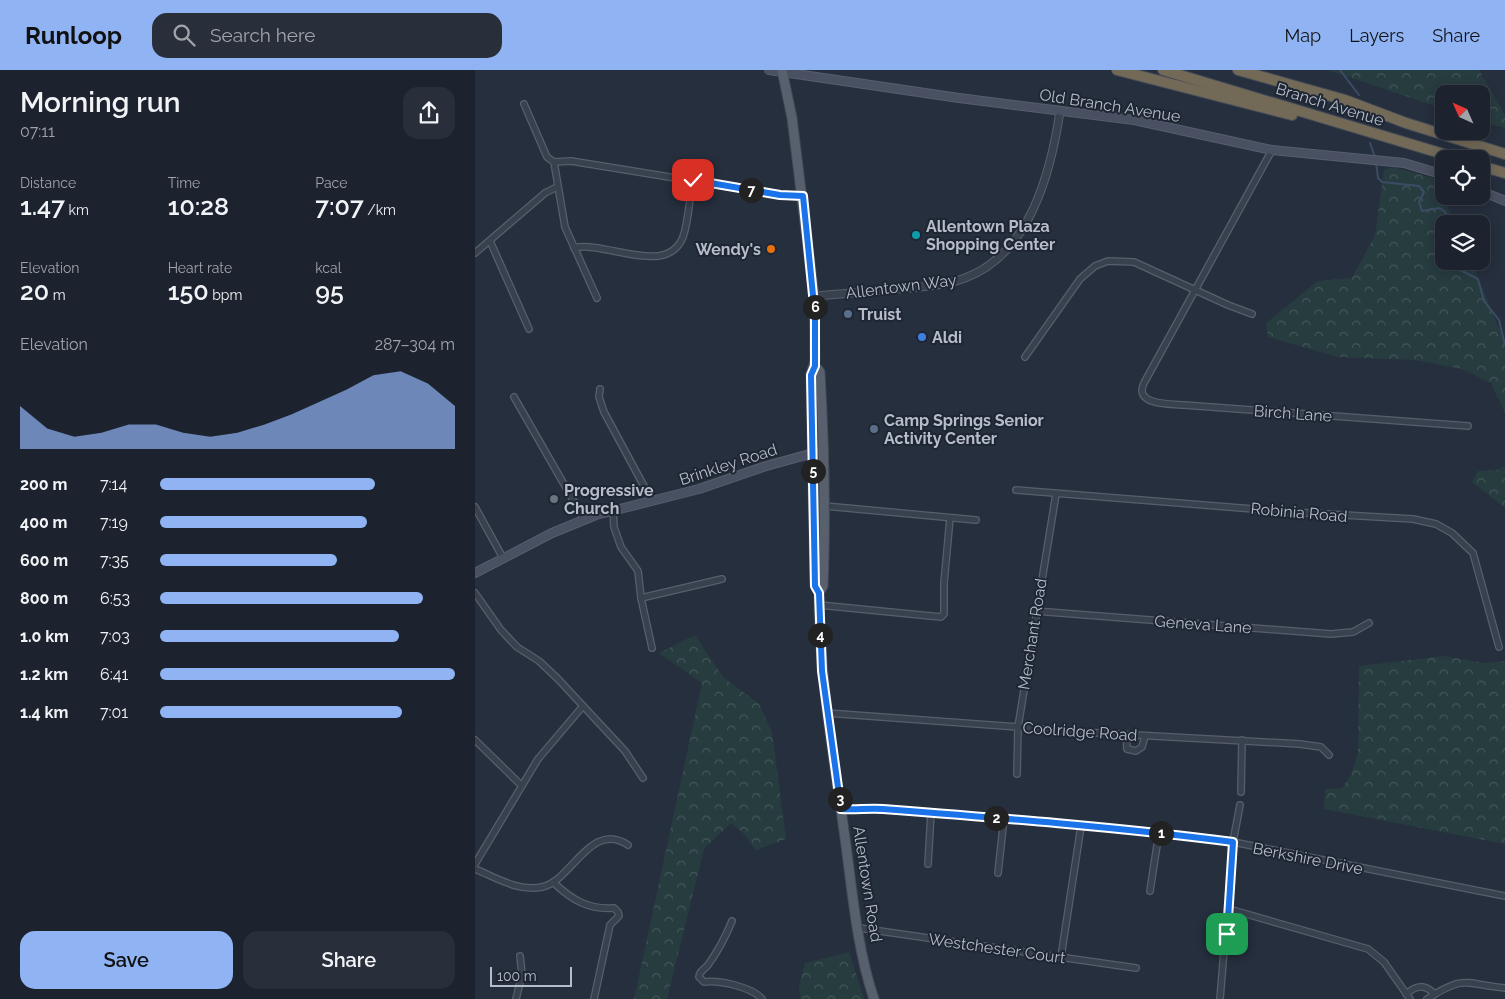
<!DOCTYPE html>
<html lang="en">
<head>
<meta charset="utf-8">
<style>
	body { margin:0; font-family:Raleway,sans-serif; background:#292f3a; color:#f1f3f6; height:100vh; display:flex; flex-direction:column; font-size:19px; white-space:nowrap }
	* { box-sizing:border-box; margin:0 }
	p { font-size:16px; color:#a0a4aa }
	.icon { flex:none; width:28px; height:28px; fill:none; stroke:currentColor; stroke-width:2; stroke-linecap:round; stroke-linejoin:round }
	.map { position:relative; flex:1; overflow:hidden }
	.sheet { display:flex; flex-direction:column; background:#1c232e; width:475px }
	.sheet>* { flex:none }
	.needle { width:32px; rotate:315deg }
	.buttons { position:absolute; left:960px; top:15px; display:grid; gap:10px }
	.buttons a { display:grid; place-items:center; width:55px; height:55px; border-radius:10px; background:#1c232e; box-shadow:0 2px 12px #0003,0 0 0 1px #3a404a; font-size:25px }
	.scale { position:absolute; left:15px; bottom:12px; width:82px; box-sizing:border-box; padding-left:5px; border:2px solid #b6bcc9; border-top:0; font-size:14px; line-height:18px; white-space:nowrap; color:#b6bcc9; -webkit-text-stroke:4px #1e2633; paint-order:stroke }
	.pin { position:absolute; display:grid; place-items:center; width:42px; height:42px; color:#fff; margin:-21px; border-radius:10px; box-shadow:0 2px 8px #0006 }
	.km { position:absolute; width:25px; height:25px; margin:-12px; border-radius:50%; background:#222; color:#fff; font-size:14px; line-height:25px; text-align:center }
	.round { display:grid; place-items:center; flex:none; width:52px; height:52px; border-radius:15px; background:#292f3a }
	.overview { display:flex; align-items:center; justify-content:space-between; height:85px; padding:0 20px }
	h1 { font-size:28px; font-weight:600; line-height:38px }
	.metrics { display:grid; grid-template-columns:repeat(3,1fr); gap:8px; height:85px; padding:5px 20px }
	.metrics div { display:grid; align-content:center }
	.metrics b { font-size:25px; font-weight:600 }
	.metrics small { font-size:14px; font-weight:400 }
	.metrics p { font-size:14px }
	.chart { height:140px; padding:10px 20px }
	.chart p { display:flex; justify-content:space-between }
	.chart svg { width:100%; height:90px; margin-top:5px; fill:#90b4f3; opacity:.7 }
	.primary-button { display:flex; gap:10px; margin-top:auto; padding:10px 20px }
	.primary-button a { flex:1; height:58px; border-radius:15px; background:#90b4f3; color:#111; font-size:20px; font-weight:600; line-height:58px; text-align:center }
	.primary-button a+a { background:#292f3a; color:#f1f3f6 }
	ul { padding:0 20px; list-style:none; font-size:16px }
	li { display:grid; grid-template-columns:80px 60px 1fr; align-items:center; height:38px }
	li i { height:12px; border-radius:6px; background:#90b4f3 }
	header { display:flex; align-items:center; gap:30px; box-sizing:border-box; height:70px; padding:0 25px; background:#90b4f3; color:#111 }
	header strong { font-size:24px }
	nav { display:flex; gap:28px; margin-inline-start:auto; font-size:18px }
	.search { width:350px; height:45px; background:#292f3a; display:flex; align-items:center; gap:12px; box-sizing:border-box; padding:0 18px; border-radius:15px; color:#a0a4aa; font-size:19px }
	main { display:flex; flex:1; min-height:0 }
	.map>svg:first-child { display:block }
	.forest { fill:url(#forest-crowns) }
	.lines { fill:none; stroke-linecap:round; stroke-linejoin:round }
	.stream { stroke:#3c4c66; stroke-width:2 }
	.minor-casing { stroke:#575f6c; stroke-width:8 }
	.tertiary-casing { stroke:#575f6c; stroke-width:9 }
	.secondary-casing { stroke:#575f6c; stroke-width:10 }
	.primary-casing { stroke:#434a57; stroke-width:11 }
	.motorway-casing { stroke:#444c59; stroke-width:12 }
	.minor { stroke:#39414e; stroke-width:5.5 }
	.tertiary { stroke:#39414e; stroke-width:7 }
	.secondary { stroke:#485061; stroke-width:8 }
	.primary { stroke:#58606e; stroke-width:9 }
	.motorway { stroke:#736957; stroke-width:10 }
	.route-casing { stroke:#fff; stroke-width:10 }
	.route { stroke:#1a73e8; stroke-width:6 }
	.culture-dot { fill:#0f9aa8; stroke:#1e2633; stroke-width:2 }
	.food-dot { fill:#e8710a; stroke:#1e2633; stroke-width:2 }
	.service-dot { fill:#5c6f8a; stroke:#1e2633; stroke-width:2 }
	.shop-dot { fill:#3f7fe0; stroke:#1e2633; stroke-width:2 }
	.worship-dot { fill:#6b7280; stroke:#1e2633; stroke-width:2 }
	.labels { text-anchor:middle; stroke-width:4; stroke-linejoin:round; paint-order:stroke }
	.street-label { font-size:16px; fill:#b6bcc9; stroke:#1e2633 }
	.poi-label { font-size:16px; font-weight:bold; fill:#b6bcc9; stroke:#1e2633; text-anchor:start }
</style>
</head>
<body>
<header>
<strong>Runloop</strong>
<div class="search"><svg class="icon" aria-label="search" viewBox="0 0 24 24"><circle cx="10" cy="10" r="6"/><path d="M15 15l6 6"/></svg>Search here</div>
<nav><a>Map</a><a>Layers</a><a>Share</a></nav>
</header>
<main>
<section class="sheet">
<div class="overview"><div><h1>Morning run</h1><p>07:11</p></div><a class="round"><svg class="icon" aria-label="share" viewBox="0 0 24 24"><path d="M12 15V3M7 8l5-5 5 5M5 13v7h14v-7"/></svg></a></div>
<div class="metrics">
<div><p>Distance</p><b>1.47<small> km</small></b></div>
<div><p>Time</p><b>10:28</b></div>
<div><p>Pace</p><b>7:07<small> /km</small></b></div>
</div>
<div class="metrics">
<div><p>Elevation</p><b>20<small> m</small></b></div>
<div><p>Heart rate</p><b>150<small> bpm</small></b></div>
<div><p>kcal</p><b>95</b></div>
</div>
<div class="chart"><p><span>Elevation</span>287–304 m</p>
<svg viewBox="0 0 160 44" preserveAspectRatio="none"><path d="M0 44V23L10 34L20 38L30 36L40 32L50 32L60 36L70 38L80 36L90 32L100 27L110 21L120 15L130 8L140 6L150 12L160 23V44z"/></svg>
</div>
<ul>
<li><b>200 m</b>7:14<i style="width:73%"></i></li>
<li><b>400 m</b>7:19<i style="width:70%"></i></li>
<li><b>600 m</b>7:35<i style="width:60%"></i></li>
<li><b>800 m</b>6:53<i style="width:89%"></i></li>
<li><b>1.0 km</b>7:03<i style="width:81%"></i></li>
<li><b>1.2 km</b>6:41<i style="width:100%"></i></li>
<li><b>1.4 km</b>7:01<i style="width:82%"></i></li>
</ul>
<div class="primary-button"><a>Save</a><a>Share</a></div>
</section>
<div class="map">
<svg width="1030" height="929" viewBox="0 0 1030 929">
	<defs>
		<pattern id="forest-crowns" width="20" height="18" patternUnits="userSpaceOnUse" patternTransform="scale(1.25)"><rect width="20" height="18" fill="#273c3f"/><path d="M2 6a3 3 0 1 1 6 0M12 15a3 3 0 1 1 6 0" fill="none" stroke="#445659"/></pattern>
	</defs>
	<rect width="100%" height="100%" fill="#262f3e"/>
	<g class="forest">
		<path d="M853 0H1004L1030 45V58L1006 51V24H969V39Z"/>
		<path d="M918 97 958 108 981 154H969V191H996L1030 273V343L1016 313 987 299 940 290 863 287 793 267 791 253 843 211 877 208 900 165 909 100Z"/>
		<path d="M1030 396V438L997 412 1003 401 1022 400Z"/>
		<path d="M220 565 248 607 284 634 297 662 311 769 281 780 268 763 256 753 229 779 192 929H159L227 613 184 583Z"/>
		<path d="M969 586 1010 593 1030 591V774L849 739 850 719 867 718 876 705 883 683 884 596Z"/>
		<path d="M374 882 389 929H325L324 915 330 893Z"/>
	</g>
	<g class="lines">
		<g class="stream">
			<path d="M865 0 884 25"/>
			<path d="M895 73 900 87"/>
			<path d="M901 92 903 108 907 112 944 116 949 122 944 132 947 141 965 138 971 143 970 154"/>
			<path d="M984 191 985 200 1003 209 1009 231 1024 250 1030 275"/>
		</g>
		<defs>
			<g id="minor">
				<path d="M49 34 72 87 79 92 90 157 122 228"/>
				<path d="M797 80 669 313C658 335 695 334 709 335L993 356"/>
				<path d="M79 92 96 91 305 125 328 126"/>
				<path d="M15 171 54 259"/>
				<path d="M99 178C130 170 192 208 208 167 214 150 214 128 218 110"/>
				<path d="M0 183 70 123 82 117"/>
				<path d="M550 287 605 209 620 196 633 191 659 192 753 235 777 244"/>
				<path d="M125 319 124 327 129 342 177 431"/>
				<path d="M39 327 109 449"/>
				<path d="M541 420 817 442 938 449 961 454 977 463 998 483 1024 577"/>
				<path d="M350 436 501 450"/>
				<path d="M0 437 28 488"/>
				<path d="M138 440 139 457 146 477 163 501 166 528 177 578"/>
				<path d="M0 523 26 560 42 577 64 591 83 609 150 681 168 708"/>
				<path d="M166 528 247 509"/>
				<path d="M344 535 466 547 469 544V513L475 448"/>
				<path d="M560 541 856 564 878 562 894 553"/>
				<path d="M352 643 624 663 825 674 846 677 854 685"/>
				<path d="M651 665 652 679 661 681 667 677 670 666"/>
				<path d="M0 670 46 715"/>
				<path d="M542 704 543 657 581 424"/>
				<path d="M766 722 767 670"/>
				<path d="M366 739H408L684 762 758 772 1030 826"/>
				<path d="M0 794 63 689 108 636"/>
				<path d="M453 794 456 743"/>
				<path d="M0 799C20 807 43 822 67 817 97 811 115 750 153 775"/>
				<path d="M523 803 529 748"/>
				<path d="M79 813C97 830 114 840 139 838L143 842 144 846 135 855 119 929"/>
				<path d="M675 821 684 762"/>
				<path d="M754 839 893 879 909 892 935 929"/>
				<path d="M257 851C251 866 243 881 233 895 229 900 224 901 224 907L229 912C245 910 277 917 287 929"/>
				<path d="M384 858 661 898"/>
				<path d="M586 887 606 756"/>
				<path d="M931 924C942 915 949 914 960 924"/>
				<path d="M41 929 47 904 45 886"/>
				<path d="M745 929 758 772 765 735"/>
				<path d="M952 929C991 904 989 914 1030 918"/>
			</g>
			<path id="tertiary" d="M339 226C367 224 395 221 423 219 445 217 469 216 490 208 555 184 576 102 585 41"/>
			<g id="secondary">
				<path d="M294 0 484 28 659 50 797 80 929 93 969 105"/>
				<path d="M1006 121 1030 131"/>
				<path d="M0 503 77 463 121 445 224 419 288 397 349 380"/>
			</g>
			<g id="primary">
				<path d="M307 0 317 48 339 226 340 290 336 305 340 516 344 523"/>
				<path d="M340 296 345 302C349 373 351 444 348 516L344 523C344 604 358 681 369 761 377 816 381 876 399 929"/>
			</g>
			<g id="motorway">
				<path d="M642 0 817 45"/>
				<path d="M688 0 985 89"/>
				<path d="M763 0 870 30 931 53 1030 84"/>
				<path d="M1006 96 1030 103"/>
			</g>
		</defs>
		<use href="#minor" class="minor-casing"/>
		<use href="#tertiary" class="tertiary-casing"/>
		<use href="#secondary" class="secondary-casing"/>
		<use href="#primary" class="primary-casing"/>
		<use href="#motorway" class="motorway-casing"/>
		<use href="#minor" class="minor"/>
		<use href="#tertiary" class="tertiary"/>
		<use href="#secondary" class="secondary"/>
		<use href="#primary" class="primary"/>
		<use href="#motorway" class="motorway"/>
	</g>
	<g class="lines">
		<defs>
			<path id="route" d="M218 110 305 125 328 126 340 245V296L336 305 340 516 344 523 347 601 366 739C380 740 394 738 408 739 525 748 642 757 758 772L752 864"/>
		</defs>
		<use href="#route" class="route-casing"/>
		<use href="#route" class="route"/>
	</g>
	<circle class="culture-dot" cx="441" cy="165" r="5"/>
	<circle class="food-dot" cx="296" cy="179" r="5"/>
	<g class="service-dot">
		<circle cx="373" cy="244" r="5"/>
		<circle cx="399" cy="359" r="5"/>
	</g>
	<circle class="shop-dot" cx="447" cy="267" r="5"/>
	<circle class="worship-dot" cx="79" cy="429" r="5"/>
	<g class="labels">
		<g class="street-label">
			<text transform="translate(855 34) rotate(17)" y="6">Branch Avenue</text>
			<text transform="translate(635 35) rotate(9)" y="6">Old Branch Avenue</text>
			<text transform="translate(426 216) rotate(-7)" y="6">Allentown Way</text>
			<text transform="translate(818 343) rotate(4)" y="6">Birch Lane</text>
			<text transform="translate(253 394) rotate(-18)" y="6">Brinkley Road</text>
			<text transform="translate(824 442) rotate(5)" y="6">Robinia Road</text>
			<text transform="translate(728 554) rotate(4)" y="6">Geneva Lane</text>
			<text transform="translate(557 564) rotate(-81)" y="6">Merchant Road</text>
			<text transform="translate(605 661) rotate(4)" y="6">Coolridge Road</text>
			<text transform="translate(833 788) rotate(11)" y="6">Berkshire Drive</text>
			<text transform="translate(393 814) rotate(81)" y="6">Allentown Road</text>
			<text transform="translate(522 878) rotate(8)" y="6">Westchester Court</text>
		</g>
		<g class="poi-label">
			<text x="451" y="162">Allentown Plaza<tspan x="451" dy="18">Shopping Center</tspan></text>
			<text x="286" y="185" text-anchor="end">Wendy's</text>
			<text x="383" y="250">Truist</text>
			<text x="457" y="273">Aldi</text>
			<text x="409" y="356">Camp Springs Senior<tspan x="409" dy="18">Activity Center</tspan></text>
			<text x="89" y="426">Progressive<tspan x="89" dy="18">Church</tspan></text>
		</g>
	</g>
</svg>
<div class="buttons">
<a><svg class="needle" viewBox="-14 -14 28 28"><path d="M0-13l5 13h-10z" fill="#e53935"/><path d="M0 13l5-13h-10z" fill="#a0a4aa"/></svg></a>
<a><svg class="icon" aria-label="locate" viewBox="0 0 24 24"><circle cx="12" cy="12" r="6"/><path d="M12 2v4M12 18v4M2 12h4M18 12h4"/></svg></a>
<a><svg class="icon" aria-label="layers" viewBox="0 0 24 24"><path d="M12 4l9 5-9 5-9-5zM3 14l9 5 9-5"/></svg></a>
</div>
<div class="scale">100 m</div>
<div class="pin" style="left:752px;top:864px;background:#1e9e55"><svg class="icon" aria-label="arrive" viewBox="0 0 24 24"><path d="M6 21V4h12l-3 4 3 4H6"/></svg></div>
<div class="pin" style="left:218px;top:110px;background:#d93025"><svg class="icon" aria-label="check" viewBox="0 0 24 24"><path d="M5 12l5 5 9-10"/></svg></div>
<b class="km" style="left:686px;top:763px">1</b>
<b class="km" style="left:521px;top:748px">2</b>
<b class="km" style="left:365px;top:729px">3</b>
<b class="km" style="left:345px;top:565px">4</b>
<b class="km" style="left:338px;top:401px">5</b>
<b class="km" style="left:340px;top:237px">6</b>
<b class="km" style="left:276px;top:120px">7</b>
</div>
</main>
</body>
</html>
